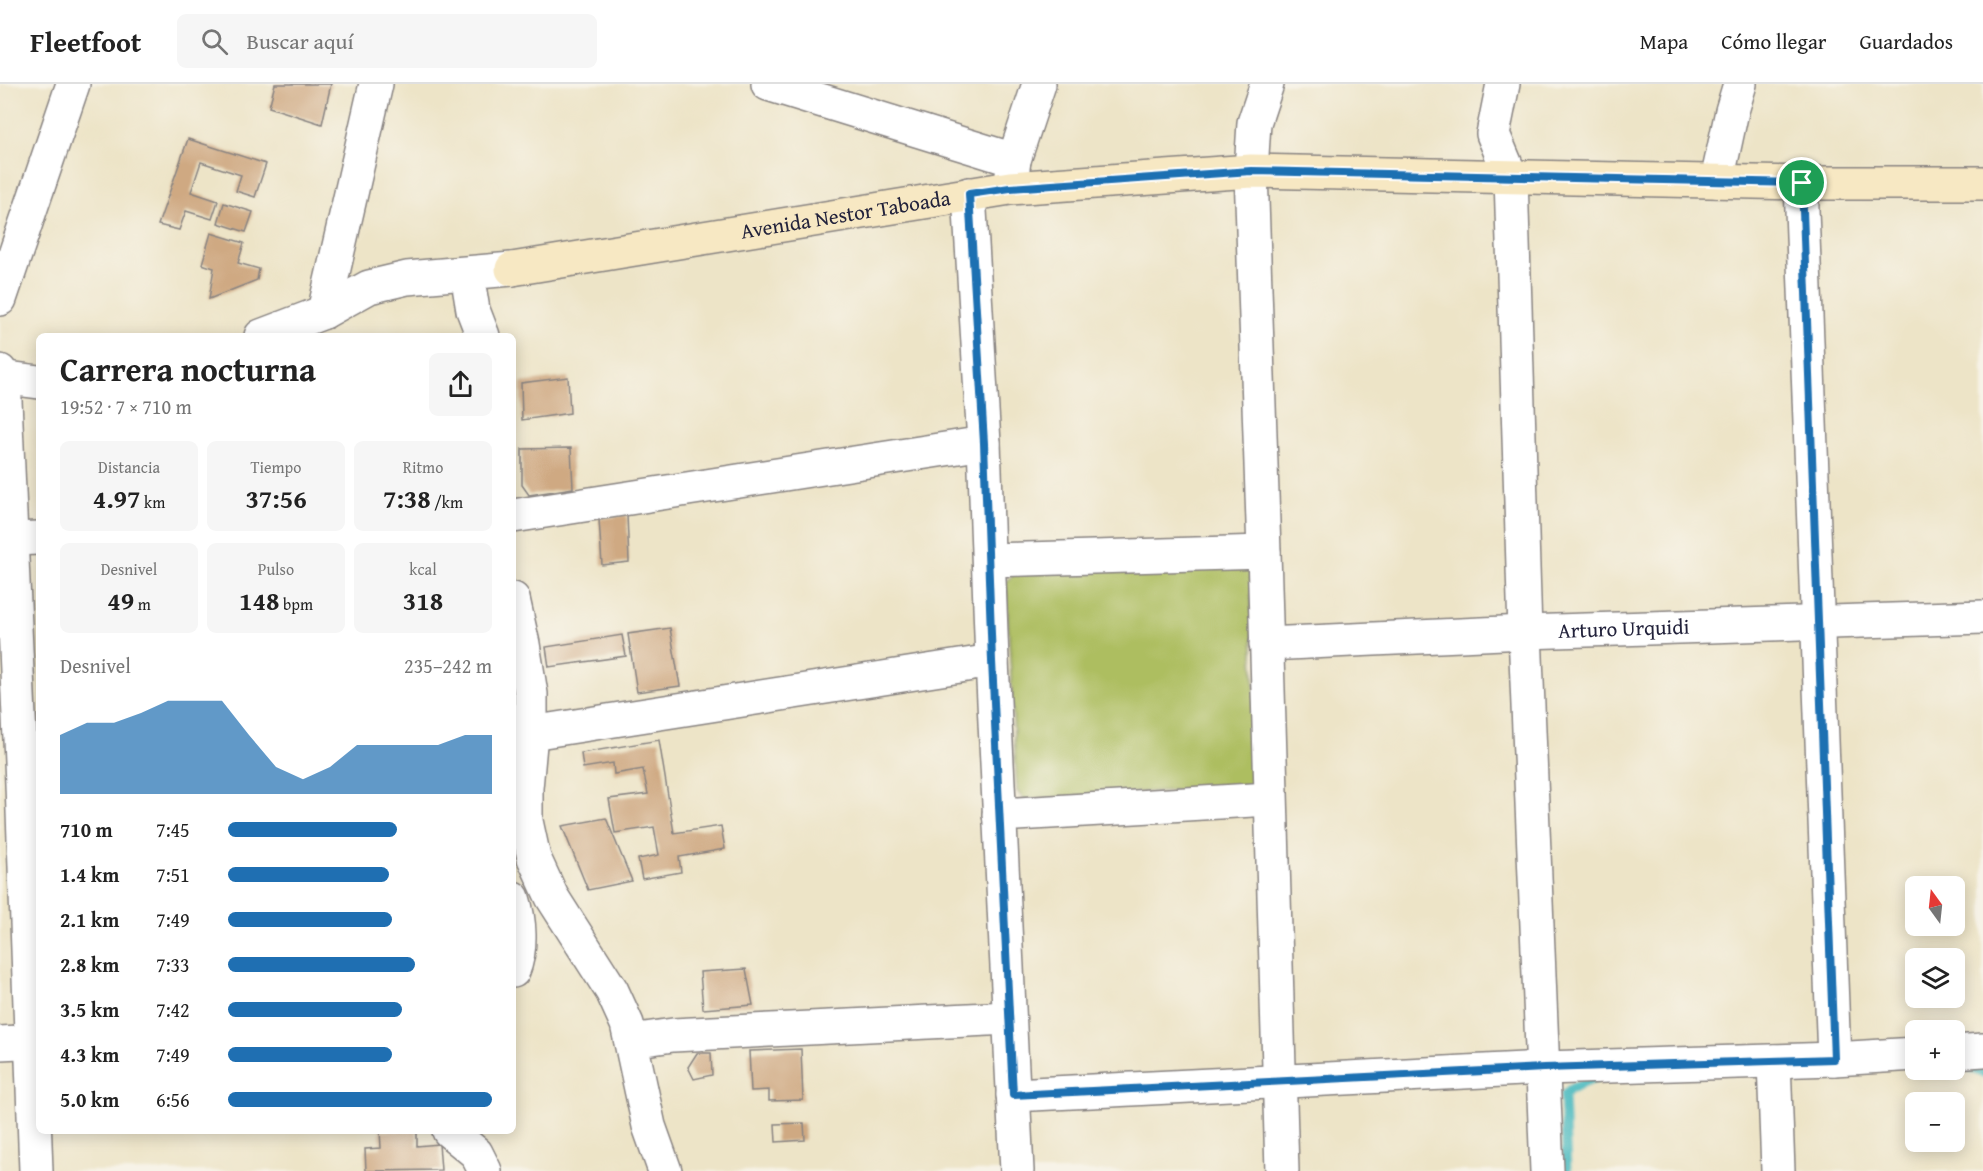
<!DOCTYPE html>
<html lang="es">
<head>
<meta charset="utf-8">
<style>
	body { margin:0; font-family:"Gentium Book Plus",serif; background:#f6f6f6; color:#222; height:100vh; display:flex; flex-direction:column; font-size:22px; white-space:nowrap }
	* { box-sizing:border-box; margin:0 }
	p { font-size:20px; color:#767676 }
	.icon { flex:none; width:33px; height:33px; fill:none; stroke:currentColor; stroke-width:2; stroke-linecap:round; stroke-linejoin:round }
	.map { position:relative; flex:1; overflow:hidden }
	.panel { position:absolute; left:36px; top:249px; width:480px; height:801px; display:flex; flex-direction:column; background:#fff; border-radius:9px; box-shadow:0 3px 15px #0003 }
	.panel>* { flex:none }
	.needle { width:39px; rotate:345deg }
	.controls { position:absolute; left:1905px; top:792px; display:grid; gap:12px }
	.controls a { display:grid; place-items:center; width:60px; height:60px; border-radius:9px; background:#fff; box-shadow:0 3px 15px #0003; font-size:30px }
	.pin { position:absolute; display:grid; place-items:center; width:51px; height:51px; color:#fff; margin:-26px; border:3px solid #fff; border-radius:50%; box-shadow:0 2px 6px #0007 }
	.round { display:grid; place-items:center; flex:none; width:63px; height:63px; border-radius:9px; background:#f6f6f6 }
	.headline { display:flex; align-items:center; justify-content:space-between; height:102px; padding:0 24px }
	h1 { font-size:33px; font-weight:700; line-height:45px }
	.stats { display:grid; grid-template-columns:repeat(3,1fr); gap:9px; height:102px; padding:6px 24px }
	.stats div { display:grid; align-content:center; border-radius:9px; background:#f6f6f6; text-align:center }
	.stats b { font-size:26px; font-weight:700 }
	.stats small { font-size:16px; font-weight:400 }
	.stats p { font-size:16px }
	.chart { height:168px; padding:12px 24px }
	.chart p { display:flex; justify-content:space-between }
	.chart svg { width:100%; height:108px; margin-top:6px; fill:#1f6fb2; opacity:.7 }
	ul { padding:0 24px; list-style:none; font-size:20px }
	li { display:grid; grid-template-columns:96px 72px 1fr; align-items:center; height:45px }
	li i { height:15px; border-radius:8px; background:#1f6fb2 }
	header { display:flex; align-items:center; gap:36px; box-sizing:border-box; height:84px; padding:0 30px; background:#fff; border-bottom:2px solid #e0e0e0 }
	header strong { font-size:28px }
	nav { display:flex; gap:33px; margin-inline-start:auto; font-size:21px }
	.search { width:420px; height:54px; background:#f6f6f6; display:flex; align-items:center; gap:15px; box-sizing:border-box; padding:0 21px; border-radius:9px; color:#767676; font-size:22px }
	.map>svg:first-child { display:block }
	.green { fill:#adbe61; stroke:#68704e; stroke-width:1.5 }
	.lines { fill:none; stroke-linecap:round; stroke-linejoin:round }
	.stream { stroke:#4abac0; stroke-width:9 }
	.building { fill:#cfa982 }
	.street-casing { stroke:#888381; stroke-width:36 }
	.secondary-casing { stroke:#888381; stroke-width:36 }
	.street { stroke:#fff; stroke-width:33 }
	.secondary { stroke:#f7e8c3; stroke-width:33 }
	.route-casing { stroke:#fff; stroke-width:12 }
	.route { stroke:#1f6fb2; stroke-width:8 }
	.labels { text-anchor:middle; stroke-width:5; stroke-linejoin:round; paint-order:stroke }
	.street-label { font-size:21px; fill:#22223b; stroke:#f7f3e8 }
</style>
</head>
<body>
<header>
<strong>Fleetfoot</strong>
<div class="search"><svg class="icon" aria-label="search" viewBox="0 0 24 24"><circle cx="10" cy="10" r="6"/><path d="M15 15l6 6"/></svg>Buscar aquí</div>
<nav><a>Mapa</a><a>Cómo llegar</a><a>Guardados</a></nav>
</header>
<div class="map">
<svg width="1983" height="1087" viewBox="0 0 1983 1087">
	<rect width="100%" height="100%" fill="#f7f3e8"/>
	<filter id="ink" filterUnits="userSpaceOnUse"><feTurbulence type="fractalNoise" baseFrequency=".0167" numOctaves="2"/><feDisplacementMap in="SourceGraphic" scale="12" xChannelSelector="R" yChannelSelector="G"/><feConvolveMatrix kernelMatrix="1 2 1 2 8 2 1 2 1" color-interpolation-filters="sRGB"/></filter>
	<filter id="wash" filterUnits="userSpaceOnUse"><feTurbulence type="fractalNoise" baseFrequency=".008" numOctaves="4" result="noise"/><feDisplacementMap in="SourceGraphic" scale="24" xChannelSelector="R" yChannelSelector="G"/><feGaussianBlur stdDeviation="1.35" result="paint"/><feColorMatrix in="noise" values="0 0 0 0 0 0 0 0 0 0 0 0 0 0 0 0 0 1.4 0 .05"/><feComposite in="paint" operator="in"/></filter>
	<g filter="url(#wash)">
		<rect width="100%" height="100%" fill="#ede4c7"/>
		<path class="green" d="M1239 478 1250 487 1258 695 1251 702 1024 715 1017 707 1006 498 1016 488Z"/>
		<g class="lines">
			<g class="stream">
				<path d="M1960 981 1983 989"/>
				<path d="M1567 1087 1564 1011 1570 1005 1594 995"/>
			</g>
		</g>
		<g id="blocks">
			<g class="building">
				<path d="M275 0H331L322 40 269 23Z"/>
				<path d="M188 55 266 80 255 113 236 107 241 91 201 78 191 108 218 117 212 135 186 127 179 146 158 141Z"/>
				<path d="M224 119 253 128 246 148 218 139Z"/>
				<path d="M211 149 244 159 238 179 259 185 257 196 209 215 214 184 202 180Z"/>
				<path d="M568 293 570 329 522 336 521 299Z"/>
				<path d="M571 364 573 404 529 411 522 401V365Z"/>
				<path d="M627 431 629 478 602 481 599 435Z"/>
				<path d="M670 544 680 602 637 608 628 550Z"/>
				<path d="M622 551 626 572 549 583 546 563Z"/>
				<path d="M659 656 674 749 721 742 725 765 679 773 681 788 642 795 638 775 659 771 654 743 615 749 609 715 648 710 643 685 614 690 613 679 583 684 581 669Z"/>
				<path d="M606 734 632 797 588 806 562 742Z"/>
				<path d="M746 885 753 921 703 925 700 888Z"/>
				<path d="M801 965 803 1016 769 1017V1006L751 1007 749 967Z"/>
				<path d="M697 969H711L712 991 694 995 688 983Z"/>
				<path d="M804 1039 805 1056 776 1058 775 1040Z"/>
				<path d="M380 1047H417V1062L439 1060 441 1086 366 1087 365 1065 381 1064Z"/>
			</g>
		</g>
	</g>
	<g filter="url(#ink)">
		<use href="#blocks" fill-opacity="0" stroke="#888381" stroke-width="1.5"/>
		<g class="lines">
			<defs>
				<g id="street">
					<path d="M768 0 1014 76"/>
					<path d="M1267 0 1254 39 1251 87 1264 468 1282 1087"/>
					<path d="M1503 0 1493 50 1511 93 1525 548 1547 1087"/>
					<path d="M1717 97 1732 27 1740 0"/>
					<path d="M1011 99 1014 76 1039 0"/>
					<path d="M1801 99 1834 975"/>
					<path d="M969 110 984 359 992 577 1017 1087"/>
					<path d="M467 190 473 226 483 252"/>
					<path d="M0 215 73 0"/>
					<path d="M324 228 376 0"/>
					<path d="M261 252 324 228 369 203 407 194 512 185"/>
					<path d="M0 287 4 294 22 700 36 1087"/>
					<path d="M0 293 39 298"/>
					<path d="M513 432 984 359"/>
					<path d="M11 455 39 454"/>
					<path d="M989 476 1264 468"/>
					<path d="M513 515 523 560 531 610V649L526 704V737L534 774 552 813 612 907 627 940 649 1042 665 1087"/>
					<path id="s1" d="M1266 560 1525 548 1983 533"/>
					<path d="M531 649 992 577"/>
					<path d="M999 731 1270 715"/>
					<path d="M513 814C520 836 522 865 513 887"/>
					<path d="M631 957 673 951 1008 934"/>
					<path d="M0 959 39 957"/>
					<path d="M1954 968 1983 966"/>
					<path d="M1774 977 1778 1087"/>
					<path d="M1013 1011 1544 984 1834 975 1916 970"/>
					<path d="M449 1047 476 1069 485 1087"/>
				</g>
				<g id="secondary">
					<path id="s2" d="M512 185 1010 104 1251 87 1801 99H1983"/>
				</g>
			</defs>
			<use href="#street" class="street-casing"/>
			<use href="#secondary" class="secondary-casing"/>
			<use href="#street" class="street"/>
			<use href="#secondary" class="secondary"/>
		</g>
	</g>
	<g class="lines" filter="url(#ink)">
		<defs>
			<path id="route" d="M1251 87 1802 99 1834 975 1544 984 1013 1011 992 577 984 359 969 110 1010 104Z"/>
		</defs>
		<use href="#route" class="route-casing"/>
		<use href="#route" class="route"/>
	</g>
	<g class="labels">
		<g class="street-label">
			<text dy="7" stroke="none"><textPath href="#s2" startOffset="338">Avenida Nestor Taboada</textPath></text>
			<text dy="7" stroke="none"><textPath href="#s1" startOffset="358">Arturo Urquidi</textPath></text>
		</g>
	</g>
</svg>
<div class="controls">
<a><svg class="needle" viewBox="-14 -14 28 28"><path d="M0-13l5 13h-10z" fill="#e53935"/><path d="M0 13l5-13h-10z" fill="#767676"/></svg></a>
<a><svg class="icon" aria-label="layers" viewBox="0 0 24 24"><path d="M12 4l9 5-9 5-9-5zM3 14l9 5 9-5"/></svg></a>
<a>+</a>
<a>−</a>
</div>
<div class="pin" style="left:1802px;top:99px;background:#1e9e55"><svg class="icon" aria-label="arrive" viewBox="0 0 24 24"><path d="M6 21V4h12l-3 4 3 4H6"/></svg></div>
<section class="panel">
<div class="headline"><div><h1>Carrera nocturna</h1><p>19:52 · 7 × 710 m</p></div><a class="round"><svg class="icon" aria-label="share" viewBox="0 0 24 24"><path d="M12 15V3M7 8l5-5 5 5M5 13v7h14v-7"/></svg></a></div>
<div class="stats">
<div><p>Distancia</p><b>4.97<small> km</small></b></div>
<div><p>Tiempo</p><b>37:56</b></div>
<div><p>Ritmo</p><b>7:38<small> /km</small></b></div>
</div>
<div class="stats">
<div><p>Desnivel</p><b>49<small> m</small></b></div>
<div><p>Pulso</p><b>148<small> bpm</small></b></div>
<div><p>kcal</p><b>318</b></div>
</div>
<div class="chart"><p><span>Desnivel</span>235–242 m</p>
<svg viewBox="0 0 160 44" preserveAspectRatio="none"><path d="M0 44V20L10 15L20 15L30 11L40 6L50 6L60 6L70 20L80 33L90 38L100 33L110 24L120 24L130 24L140 24L150 20L160 20V44z"/></svg>
</div>
<ul>
<li><b>710 m</b>7:45<i style="width:64%"></i></li>
<li><b>1.4 km</b>7:51<i style="width:61%"></i></li>
<li><b>2.1 km</b>7:49<i style="width:62%"></i></li>
<li><b>2.8 km</b>7:33<i style="width:71%"></i></li>
<li><b>3.5 km</b>7:42<i style="width:66%"></i></li>
<li><b>4.3 km</b>7:49<i style="width:62%"></i></li>
<li><b>5.0 km</b>6:56<i style="width:100%"></i></li>
</ul>
</section>
</div>
</body>
</html>
